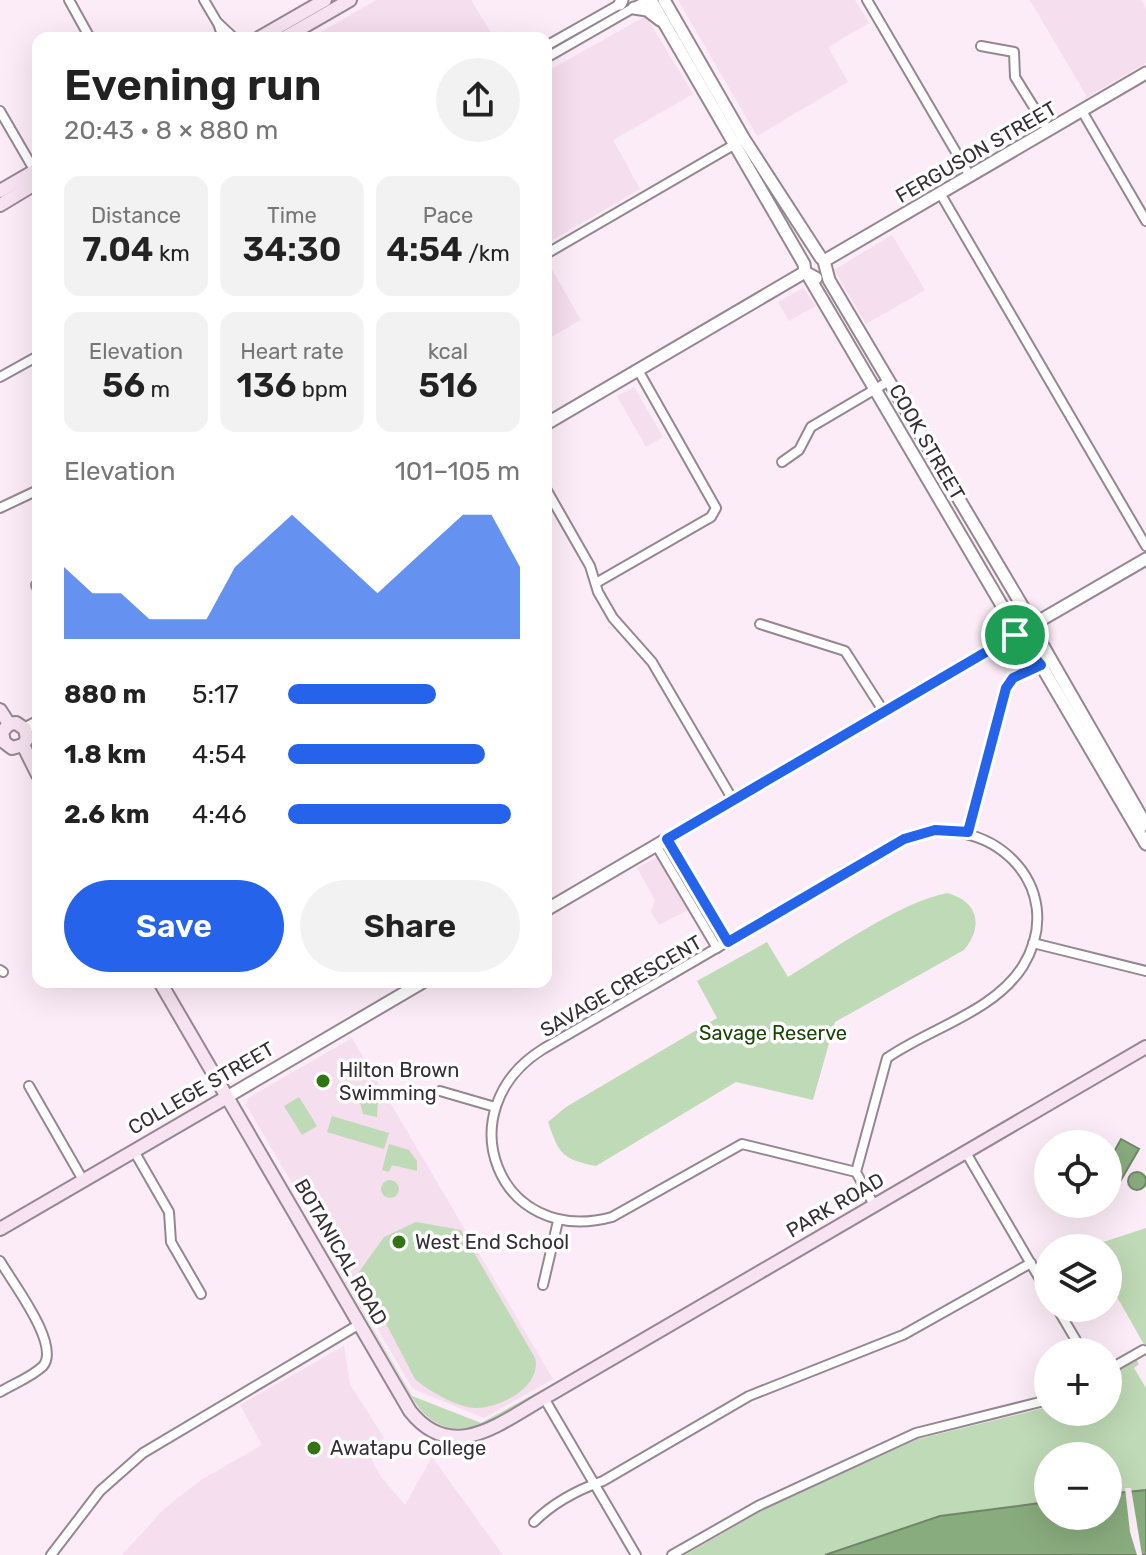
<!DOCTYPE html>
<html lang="en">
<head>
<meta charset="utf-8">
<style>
	body { margin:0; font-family:Rubik,sans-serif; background:#f2f2f2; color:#222; height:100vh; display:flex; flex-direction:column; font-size:30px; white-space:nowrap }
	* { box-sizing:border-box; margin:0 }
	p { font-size:26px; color:#767676 }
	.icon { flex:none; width:44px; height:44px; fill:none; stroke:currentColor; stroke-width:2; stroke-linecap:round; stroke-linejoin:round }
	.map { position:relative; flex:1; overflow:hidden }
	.sheet { position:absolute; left:32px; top:32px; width:520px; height:956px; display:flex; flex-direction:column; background:#fff; border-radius:16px; box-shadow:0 8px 32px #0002 }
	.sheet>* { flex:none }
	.buttons { position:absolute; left:1034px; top:1130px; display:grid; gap:16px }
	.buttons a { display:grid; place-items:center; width:88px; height:88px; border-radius:50%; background:#fff; box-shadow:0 8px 32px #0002; font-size:40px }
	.pin { position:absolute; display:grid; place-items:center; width:68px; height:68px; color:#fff; margin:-34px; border:4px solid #fff; border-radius:50%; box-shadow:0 2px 8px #0007 }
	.round { display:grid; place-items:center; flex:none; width:84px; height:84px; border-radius:42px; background:#f2f2f2 }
	.head { display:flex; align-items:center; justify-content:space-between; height:136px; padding:0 32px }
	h1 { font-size:44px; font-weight:600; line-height:60px }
	.figures { display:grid; grid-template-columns:repeat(3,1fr); gap:12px; height:136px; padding:8px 32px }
	.figures div { display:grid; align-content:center; border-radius:16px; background:#f2f2f2; text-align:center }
	.figures b { font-size:34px; font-weight:600 }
	.figures small { font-size:22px; font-weight:400 }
	.figures p { font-size:22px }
	.chart { height:224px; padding:16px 32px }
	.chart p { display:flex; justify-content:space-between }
	.chart svg { width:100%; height:144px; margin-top:8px; fill:#2563eb; opacity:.7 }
	.cta { display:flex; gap:16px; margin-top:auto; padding:16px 32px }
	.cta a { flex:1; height:92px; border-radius:48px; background:#2563eb; color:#fff; font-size:32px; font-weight:600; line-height:92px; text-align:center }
	.cta a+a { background:#f2f2f2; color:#222 }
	ul { padding:0 32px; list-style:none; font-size:26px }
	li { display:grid; grid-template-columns:128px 96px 1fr; align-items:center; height:60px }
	li i { height:20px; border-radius:10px; background:#2563eb }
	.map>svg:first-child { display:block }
	.built { fill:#f5deee }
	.green { fill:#bfdab6 }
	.water { fill:#89ac7e; stroke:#708668; stroke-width:2 }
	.pier { fill:#fcecf7 }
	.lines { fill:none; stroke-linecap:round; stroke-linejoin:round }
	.minor-casing { stroke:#958791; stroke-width:12 }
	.tertiary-casing { stroke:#958791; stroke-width:15 }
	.secondary-casing { stroke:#958791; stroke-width:16 }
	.minor { stroke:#fff; stroke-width:8 }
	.tertiary { stroke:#fff; stroke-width:11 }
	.secondary { stroke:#f7e3f1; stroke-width:12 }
	.route-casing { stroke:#fff; stroke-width:16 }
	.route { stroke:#2563eb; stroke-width:10 }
	.poi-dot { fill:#317412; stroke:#fff; stroke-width:3 }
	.labels { text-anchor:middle; stroke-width:7; stroke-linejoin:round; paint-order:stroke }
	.street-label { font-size:20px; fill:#362f34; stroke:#fff }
	.park-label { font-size:20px; fill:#194603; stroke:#fff }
	.poi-label { font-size:20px; fill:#362f34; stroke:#fff; text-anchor:start }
</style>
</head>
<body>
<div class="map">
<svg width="1146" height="1555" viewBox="0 0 1146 1555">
	<rect width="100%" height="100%" fill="#fcecf7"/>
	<g class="built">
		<path d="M376 0H471L494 38H311Z"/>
		<path d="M678 0H855L869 23 828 47 848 82 757 136Z"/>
		<path d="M1030 0H1141L1146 9V63L1087 97Z"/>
		<path d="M646 16 693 94 613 140 640 189 546 244V72Z"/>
		<path d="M892 235 925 290 866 324 834 270Z"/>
		<path d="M548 263 581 320 546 340V265Z"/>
		<path d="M803 288 816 306 789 321 778 302Z"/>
		<path d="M634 387 663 437 646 447 617 396Z"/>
		<path d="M661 855 690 909 659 925 651 912 655 900 637 868Z"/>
		<path d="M352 1038 553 1379 484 1418 413 1389 246 1105 248 1098Z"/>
		<path d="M344 1346 350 1384 384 1438 367 1451 381 1477 405 1505 432 1457 503 1555H122L164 1509 201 1480 262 1445 240 1405Z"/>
	</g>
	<g class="green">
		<path d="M947 893C978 901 984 926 964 950L835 1022 813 1100 736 1082 596 1166C562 1159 559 1154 548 1122L566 1107 717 1018 697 981 767 942 788 977C831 951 900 902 947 893Z"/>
		<path d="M369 1089 378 1096 377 1117 363 1114 358 1095Z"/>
		<path d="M299 1097 317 1126 302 1135 284 1106Z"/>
		<path d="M332 1116 389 1133 384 1149 327 1132Z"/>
		<path d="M389 1144 409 1150 417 1161V1171L392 1165 389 1172 382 1170Z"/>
		<circle cx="390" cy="1189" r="9"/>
		<path d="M416 1222 461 1230 535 1358C542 1386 502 1407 477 1408 460 1409 427 1390 415 1379L359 1272 384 1237Z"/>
		<path d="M1146 1228V1348L1108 1281V1248L1088 1247Z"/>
		<path d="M316 1231 412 1396 481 1423 549 1386C502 1413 450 1461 411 1396Z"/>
		<path d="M1136 1359 1139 1364 1134 1368 1146 1388V1490L1108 1494V1456H1048V1502L940 1516 825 1555H685L770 1506 918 1439 1048 1407V1412H1108V1375Z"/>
	</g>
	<g class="water">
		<path d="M1121 1139 1139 1149 1110 1199 1108 1163Z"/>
		<circle cx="1137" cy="1181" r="9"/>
		<path d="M1146 1490V1555H825L940 1516 1048 1502V1516H1108V1494Z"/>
	</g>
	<path class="pier" d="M1125 1488H1131L1142 1555H1137L1130 1532Z"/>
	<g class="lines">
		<defs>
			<g id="minor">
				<path d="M69 0 90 38"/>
				<path d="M204 0 217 22 234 38"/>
				<path d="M867 0 970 176"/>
				<path d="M218 23 223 38"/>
				<path d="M546 46 622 3"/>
				<path d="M981 46 1014 52 1015 77 1048 130"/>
				<path d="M546 58 647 0"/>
				<path d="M0 111 36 173"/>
				<path d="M1082 111 1146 221"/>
				<path d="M940 193 1146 546"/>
				<path d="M546 254 737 143"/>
				<path d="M0 377 38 356"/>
				<path d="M782 462 799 450 811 427 889 381"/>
				<path d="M546 489 590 566 598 592 613 618 652 662 733 800"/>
				<path d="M0 508 38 490"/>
				<path d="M596 583 711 517 716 508 638 370"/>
				<path d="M36 585 38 589"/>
				<path d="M760 624 845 651 884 712"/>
				<path d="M546 716V741"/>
				<path d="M968 832 1006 688 1013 678 1041 665"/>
				<path d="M667 839 728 942"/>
				<path d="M656 845 717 948"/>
				<path d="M1033 943 1146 971"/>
				<path d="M0 970 3 972"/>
				<path d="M29 1086 83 1180"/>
				<path d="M440 1091 495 1107"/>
				<path d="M134 1151 169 1212 171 1242 201 1294"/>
				<path d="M965 1151 1048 1293"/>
				<path d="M856 1172 887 1058C930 1028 994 1012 1023 966 1072 885 986 806 904 839L543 1049C445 1110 498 1248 612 1217L742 1144 856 1172 874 1205"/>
				<path d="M0 1261C12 1282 61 1345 43 1366 32 1377 13 1384 0 1392"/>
				<path d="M543 1285 558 1221"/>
				<path d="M1057 1308 1083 1352"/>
				<path d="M1108 1370 1143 1350"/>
				<path d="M544 1398 636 1555"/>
				<path d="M534 1522C554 1502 577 1490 603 1481L749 1396 903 1335 1031 1263"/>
				<path d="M51 1555 100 1491 143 1453 358 1325"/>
				<path d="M672 1555 758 1506 916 1433 1048 1400"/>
			</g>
			<g id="tertiary">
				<path d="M651 0 804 264 805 272 816 278"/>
				<path d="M664 0 744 139 821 258"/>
				<path d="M620 4 622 0"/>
				<path d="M634 8 647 10 660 20"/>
				<path d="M824 261 829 280 1030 619"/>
				<path d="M824 261 1146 73"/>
				<path d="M809 277 1014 626"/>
				<path d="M546 424 805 272"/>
				<path d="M1034 624 1146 559"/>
				<path d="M1035 632 1146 825"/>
				<path d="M1021 640 1041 665 1146 844"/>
				<path d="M25 729 38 722"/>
				<path d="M546 910 1015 635"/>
				<path d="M227 1097 423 982"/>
			</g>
			<g id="secondary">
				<path d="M259 38 325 0"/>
				<path d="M284 38 350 0"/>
				<path d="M0 191 38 169"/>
				<path d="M0 205 38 182"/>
				<path d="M0 710 9 724"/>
				<path d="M9 724 2 732 4 742 12 748 23 745"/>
				<path d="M9 724 16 723 25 729 27 739 23 745"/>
				<path d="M23 745 38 775"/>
				<path d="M160 982 410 1411C452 1464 500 1423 544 1398L1146 1047"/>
				<path d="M0 1229 227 1097"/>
			</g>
		</defs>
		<use href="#minor" class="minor-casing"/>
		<use href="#tertiary" class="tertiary-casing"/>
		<use href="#secondary" class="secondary-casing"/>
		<use href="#minor" class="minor"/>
		<use href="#tertiary" class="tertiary"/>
		<use href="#secondary" class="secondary"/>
	</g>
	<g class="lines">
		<defs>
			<path id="route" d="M1015 635 1041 665 1013 678 1006 688 968 832 935 830 904 839 728 942 667 839Z"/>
		</defs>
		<use href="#route" class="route-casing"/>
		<use href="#route" class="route"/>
	</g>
	<g class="poi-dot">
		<circle cx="323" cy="1081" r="8"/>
		<circle cx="399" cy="1242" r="8"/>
		<circle cx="314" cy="1448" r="8"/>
	</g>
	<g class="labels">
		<g class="street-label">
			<text transform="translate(976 152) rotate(-30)" y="7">FERGUSON STREET</text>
			<text transform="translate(927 442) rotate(60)" y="7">COOK STREET</text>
			<text transform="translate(621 986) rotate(-30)" y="7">SAVAGE CRESCENT</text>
			<text transform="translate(201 1088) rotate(-30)" y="7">COLLEGE STREET</text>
			<text transform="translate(835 1205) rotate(-30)" y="7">PARK ROAD</text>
			<text transform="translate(341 1252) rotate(60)" y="7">BOTANICAL ROAD</text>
		</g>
		<g class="park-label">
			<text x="773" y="1040">Savage Reserve</text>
		</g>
		<g class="poi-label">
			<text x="339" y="1077">Hilton Brown<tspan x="339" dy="23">Swimming</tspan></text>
			<text x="415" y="1249">West End School</text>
			<text x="330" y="1455">Awatapu College</text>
		</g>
	</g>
</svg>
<div class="buttons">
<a><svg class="icon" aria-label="locate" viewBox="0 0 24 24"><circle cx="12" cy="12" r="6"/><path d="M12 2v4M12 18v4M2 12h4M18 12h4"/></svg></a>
<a><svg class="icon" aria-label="layers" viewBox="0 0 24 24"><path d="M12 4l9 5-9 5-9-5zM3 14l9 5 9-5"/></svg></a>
<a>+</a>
<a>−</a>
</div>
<div class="pin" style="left:1015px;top:635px;background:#1e9e55"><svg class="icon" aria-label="arrive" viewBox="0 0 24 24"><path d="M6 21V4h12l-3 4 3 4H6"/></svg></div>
<section class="sheet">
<div class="head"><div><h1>Evening run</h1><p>20:43 · 8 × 880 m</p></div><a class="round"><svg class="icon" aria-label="share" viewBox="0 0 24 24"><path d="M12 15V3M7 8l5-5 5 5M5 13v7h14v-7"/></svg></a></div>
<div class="figures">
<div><p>Distance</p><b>7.04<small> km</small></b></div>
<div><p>Time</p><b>34:30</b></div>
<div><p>Pace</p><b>4:54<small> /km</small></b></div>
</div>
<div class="figures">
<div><p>Elevation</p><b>56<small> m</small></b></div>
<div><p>Heart rate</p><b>136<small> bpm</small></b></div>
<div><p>kcal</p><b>516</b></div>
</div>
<div class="chart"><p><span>Elevation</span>101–105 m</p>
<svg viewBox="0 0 160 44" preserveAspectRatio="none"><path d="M0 44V22L10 30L20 30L30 38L40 38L50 38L60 22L70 14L80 6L90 14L100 22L110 30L120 22L130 14L140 6L150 6L160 22V44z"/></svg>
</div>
<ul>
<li><b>880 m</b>5:17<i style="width:64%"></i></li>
<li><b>1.8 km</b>4:54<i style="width:85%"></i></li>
<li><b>2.6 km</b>4:46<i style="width:96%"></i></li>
</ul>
<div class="cta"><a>Save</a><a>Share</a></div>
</section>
</div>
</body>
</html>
